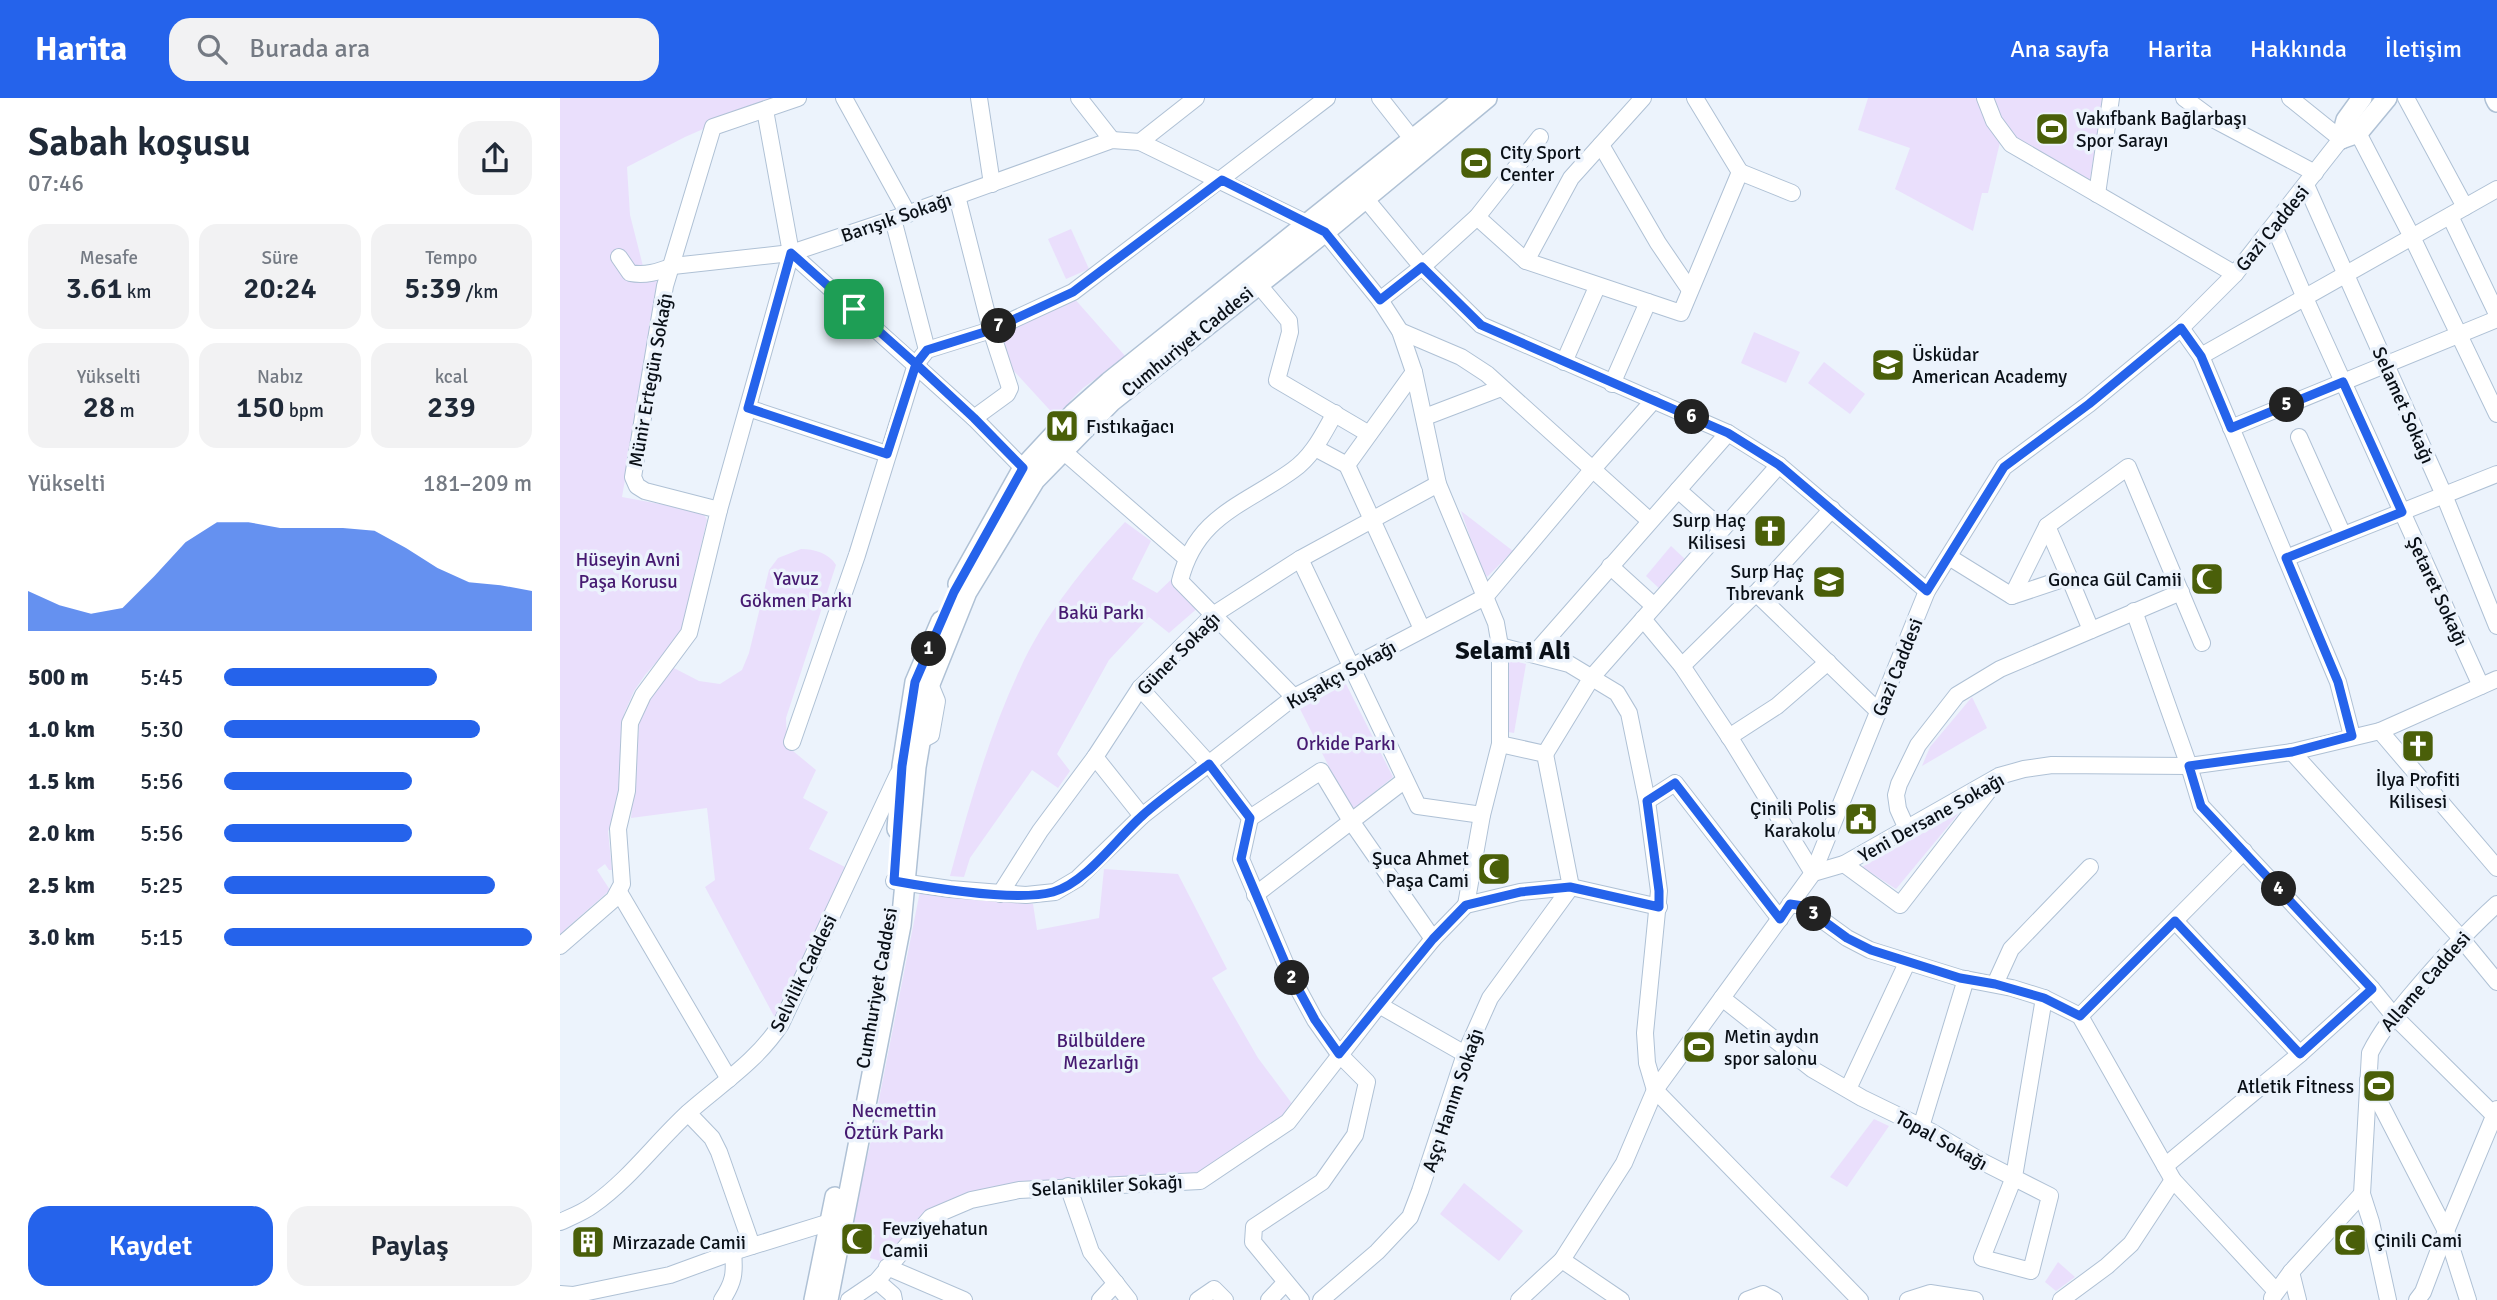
<!DOCTYPE html>
<html lang="tr">
<head>
<meta charset="utf-8">
<style>
	body { margin:0; font-family:Signika,sans-serif; background:#f2f2f3; color:#1f2937; height:100vh; display:flex; flex-direction:column; font-size:26px; white-space:nowrap }
	* { box-sizing:border-box; margin:0 }
	p { font-size:23px; color:#747a83 }
	.icon { flex:none; width:38px; height:38px; fill:none; stroke:currentColor; stroke-width:2; stroke-linecap:round; stroke-linejoin:round }
	.map { position:relative; flex:1; overflow:hidden }
	.side { display:flex; flex-direction:column; background:#fff; width:560px }
	.side>* { flex:none }
	.pin { position:absolute; display:grid; place-items:center; width:60px; height:60px; color:#fff; margin:-30px; border-radius:14px; box-shadow:0 4px 10px #0006 }
	.km { position:absolute; width:35px; height:35px; margin:-18px; border-radius:50%; background:#222; color:#fff; font-size:19px; line-height:35px; text-align:center }
	.round { display:grid; place-items:center; flex:none; width:74px; height:74px; border-radius:21px; background:#f2f2f3 }
	.head { display:flex; align-items:center; justify-content:space-between; height:119px; padding:0 28px }
	h1 { font-size:38px; font-weight:600; line-height:52px }
	.metrics { display:grid; grid-template-columns:repeat(3,1fr); gap:10px; height:119px; padding:7px 28px }
	.metrics div { display:grid; align-content:center; border-radius:18px; background:#f2f2f3; text-align:center }
	.metrics b { font-size:30px; font-weight:600 }
	.metrics small { font-size:19px; font-weight:400 }
	.metrics p { font-size:19px }
	.chart { height:196px; padding:14px 28px }
	.chart p { display:flex; justify-content:space-between }
	.chart svg { width:100%; height:126px; margin-top:7px; fill:#2563eb; opacity:.7 }
	.action { display:flex; gap:14px; margin-top:auto; padding:14px 28px }
	.action a { flex:1; height:80px; border-radius:21px; background:#2563eb; color:#fff; font-size:28px; font-weight:600; line-height:80px; text-align:center }
	.action a+a { background:#f2f2f3; color:#1f2937 }
	ul { padding:0 28px; list-style:none; font-size:23px }
	li { display:grid; grid-template-columns:112px 84px 1fr; align-items:center; height:52px }
	li i { height:18px; border-radius:9px; background:#2563eb }
	header { display:flex; align-items:center; gap:42px; box-sizing:border-box; height:98px; padding:0 35px; background:#2563eb; color:#fff }
	header strong { font-size:33px }
	nav { display:flex; gap:38px; margin-inline-start:auto; font-size:24px }
	.search { width:490px; height:63px; background:#f2f2f3; display:flex; align-items:center; gap:18px; box-sizing:border-box; padding:0 24px; border-radius:21px; color:#747a83; font-size:26px }
	main { display:flex; flex:1; min-height:0 }
	.map>svg:first-child { display:block }
	.green { fill:#eadffc }
	.lines { fill:none; stroke-linecap:round; stroke-linejoin:round }
	.minor-casing { stroke:#afc1d5; stroke-width:18 }
	.major-casing { stroke:#afc1d5; stroke-width:22 }
	.minor { stroke:#fff; stroke-width:16 }
	.major { stroke:#fff; stroke-width:19 }
	.route-casing { stroke:#fff; stroke-width:14 }
	.route { stroke:#2563eb; stroke-width:9 }
	.labels { text-anchor:middle; stroke-width:7; stroke-linejoin:round; paint-order:stroke }
	.poi-label { font-size:19px; fill:#0a1017; stroke:#ecf3fc; text-anchor:start }
	.street-label { font-size:19px; fill:#0a1017; stroke:#ecf3fc }
	.park-label { font-size:19px; fill:#461a71; stroke:#ecf3fc }
	.district-label { font-size:26px; font-weight:bold; fill:#0a1017; stroke:#ecf3fc }
</style>
</head>
<body>
<header>
<strong>Harita</strong>
<div class="search"><svg class="icon" aria-label="search" viewBox="0 0 24 24"><circle cx="10" cy="10" r="6"/><path d="M15 15l6 6"/></svg>Burada ara</div>
<nav><a>Ana sayfa</a><a>Harita</a><a>Hakkında</a><a>İletişim</a></nav>
</header>
<main>
<section class="side">
<div class="head"><div><h1>Sabah koşusu</h1><p>07:46</p></div><a class="round"><svg class="icon" aria-label="share" viewBox="0 0 24 24"><path d="M12 15V3M7 8l5-5 5 5M5 13v7h14v-7"/></svg></a></div>
<div class="metrics">
<div><p>Mesafe</p><b>3.61<small> km</small></b></div>
<div><p>Süre</p><b>20:24</b></div>
<div><p>Tempo</p><b>5:39<small> /km</small></b></div>
</div>
<div class="metrics">
<div><p>Yükselti</p><b>28<small> m</small></b></div>
<div><p>Nabız</p><b>150<small> bpm</small></b></div>
<div><p>kcal</p><b>239</b></div>
</div>
<div class="chart"><p><span>Yükselti</span>181–209 m</p>
<svg viewBox="0 0 160 44" preserveAspectRatio="none"><path d="M0 44V30L10 35L20 38L30 36L40 25L50 13L60 6L70 6L80 8L90 8L100 8L110 9L120 15L130 22L140 27L150 28L160 30V44z"/></svg>
</div>
<ul>
<li><b>500 m</b>5:45<i style="width:69%"></i></li>
<li><b>1.0 km</b>5:30<i style="width:83%"></i></li>
<li><b>1.5 km</b>5:56<i style="width:61%"></i></li>
<li><b>2.0 km</b>5:56<i style="width:61%"></i></li>
<li><b>2.5 km</b>5:25<i style="width:88%"></i></li>
<li><b>3.0 km</b>5:15<i style="width:100%"></i></li>
</ul>
<div class="action"><a>Kaydet</a><a>Paylaş</a></div>
</section>
<div class="map">
<svg width="1937" height="1202" viewBox="0 0 1937 1202">
	<rect width="100%" height="100%" fill="#ecf3fc"/>
	<g class="green">
		<path d="M0 0H214L125 39 67 69 70 117 86 180 100 181 62 399 143 414 147 422 120 537 85 577 74 593 64 616 61 698 56 719 48 733 52 772H49L45 766 37 772 50 792 0 836Z"/>
		<path d="M1308 0H1421L1441 40 1428 95H1422L1413 133 1335 91 1350 50 1298 32Z"/>
		<path d="M1429 0H1543L1530 82 1454 42Z"/>
		<path d="M511 131 529 171 506 181 488 141Z"/>
		<path d="M513 199 566 259 523 290 511 302 498 321 453 272 436 240Z"/>
		<path d="M1194 234 1240 254 1226 285 1181 265Z"/>
		<path d="M1264 264 1305 296 1290 316 1248 285Z"/>
		<path d="M901 413 953 453 927 479 918 462Z"/>
		<path d="M565 424 591 443 572 481 597 495 616 477 640 508 609 535 589 519 549 562 497 656 510 673 498 690 472 672 410 760 404 779 390 778C409 708 429 637 460 571 483 519 527 465 565 424Z"/>
		<path d="M1111 448 1127 463 1102 493 1086 478Z"/>
		<path d="M241 451C254 451 269 455 276 467L226 620 227 648 256 672 243 700 268 714 249 751 285 769 223 935 145 789 155 782 147 710 71 720 81 605 112 569 139 583 160 586 182 572 189 555 209 472 218 460Z"/>
		<path d="M943 560 966 566 954 635 943 633Z"/>
		<path d="M786 586 833 679 791 713 740 611Z"/>
		<path d="M1412 599 1427 630 1362 668 1370 649Z"/>
		<path d="M1399 715 1336 791 1302 769Z"/>
		<path d="M544 771 618 776 667 871 652 880 698 960 733 1007 724 1019 640 1078 406 1099 324 1164 310 1160 315 1137 287 1130 309 1052 361 788 473 806 477 832 539 820Z"/>
		<path d="M1314 1021 1329 1028 1287 1089 1270 1079Z"/>
		<path d="M904 1085 963 1133 939 1163 880 1116Z"/>
		<path d="M1498 1164 1515 1179 1496 1193 1485 1184Z"/>
	</g>
	<g class="lines">
		<defs>
			<g id="minor">
				<path d="M284 0 348 116"/>
				<path d="M419 0 432 86"/>
				<path d="M519 0 552 42"/>
				<path d="M820 0 853 42"/>
				<path d="M1425 0 1434 23 1451 46 1675 176"/>
				<path d="M1624 0 1651 20 1755 75"/>
				<path d="M1846 0 1905 109"/>
				<path d="M1798 35 1852 139 1937 316"/>
				<path d="M580 44 636 0"/>
				<path d="M1041 47 1098 145 1130 192"/>
				<path d="M1180 74 1232 95"/>
				<path d="M1746 87 1884 397 1937 528"/>
				<path d="M1537 96 1551 0"/>
				<path d="M397 98 431 232 450 290 447 296 414 320"/>
				<path d="M805 100 862 169 921 227 1168 335 1219 367 1367 493"/>
				<path d="M1890 118 1937 216"/>
				<path d="M917 119 966 163 1121 215 1180 74 1135 0"/>
				<path d="M333 121 367 252"/>
				<path d="M1714 128 1745 200 1921 588"/>
				<path d="M231 155 414 320 463 370"/>
				<path d="M59 159 70 175C85 178 98 174 113 168L231 155 333 121 552 42 580 44 765 134 820 202 840 233 854 274 878 386 936 525 940 548V646L922 717 906 807"/>
				<path d="M966 163 1011 80 1083 0"/>
				<path d="M698 186 729 223 730 234 717 282 809 336"/>
				<path d="M820 202 862 169 917 119 980 39"/>
				<path d="M1621 230 1641 258 1778 584 1792 638"/>
				<path d="M840 233 901 259 927 276 1090 423"/>
				<path d="M1641 258 1937 91"/>
				<path d="M1004 264 1037 189"/>
				<path d="M854 274 787 367 862 531"/>
				<path d="M1052 286 1088 204"/>
				<path d="M188 310 327 356"/>
				<path d="M865 319 941 290"/>
				<path d="M1671 330 1937 221"/>
				<path d="M1739 339 1783 437"/>
				<path d="M755 350 787 367"/>
				<path d="M503 353 626 460"/>
				<path d="M1118 392 1162 431"/>
				<path d="M159 412 231 155 205 12"/>
				<path d="M1487 428 1509 479"/>
				<path d="M1389 459 1452 498 1509 479 1531 532"/>
				<path d="M1726 460 1937 376"/>
				<path d="M740 461 858 708 922 717"/>
				<path d="M1050 468 1094 508"/>
				<path d="M1196 495 1319 614"/>
				<path d="M1452 498 1487 428 1568 369 1642 545"/>
				<path d="M1574 513 1629 668 1641 708 1812 891 1834 918 1937 1020"/>
				<path d="M1083 521 1122 568 1172 643 1253 775"/>
				<path d="M940 548 1009 566 1057 595 1069 615 1087 703 1099 793 1085 935 1087 965 1095 992 1300 1202"/>
				<path d="M974 556 1168 335"/>
				<path d="M1122 568 1196 495 1272 411"/>
				<path d="M580 590 649 666 690 720 681 761 729 874 755 922 779 956 807 984 795 1037 762 1084 694 1129 693 1144 741 1202"/>
				<path d="M734 599 620 483C636 417 685 407 733 372 753 358 763 336 775 315"/>
				<path d="M1820 633 1937 770"/>
				<path d="M1169 639 1217 608 1268 564"/>
				<path d="M360 643 371 637 377 603 370 586"/>
				<path d="M232 644 297 457 356 266 367 252 431 232 513 194 767 0"/>
				<path d="M1732 654 1900 839 1937 884"/>
				<path d="M985 656 1032 579 1219 367"/>
				<path d="M535 659 582 718"/>
				<path d="M1087 703 1115 685 1220 821"/>
				<path d="M690 720 761 673 791 723 873 841"/>
				<path d="M1347 731 1338 711 1336 697 1339 686 1358 647 1397 597 1440 571 1621 494"/>
				<path d="M1284 766 1340 807 1436 683"/>
				<path d="M1253 775 1284 766 1439 678 1464 671 1492 667 1629 668 1732 654 1820 633 1937 581"/>
				<path d="M334 783 390 791 466 797 495 794 517 781 582 718 734 599 925 499 1032 372 1094 302"/>
				<path d="M59 794 169 981"/>
				<path d="M440 796 480 733 535 659 580 590 653 517 740 461 878 386"/>
				<path d="M695 797 845 682"/>
				<path d="M1230 806 1243 808 1287 840 1310 852 1400 880 1452 890 1484 900 1520 918 1613 1082 1715 1192"/>
				<path d="M1615 823 1740 956"/>
				<path d="M0 848 54 801 62 786 58 731 67 693 70 625 83 597 129 535 159 412 85 393 77 388 73 379 105 188 153 29 238 0"/>
				<path d="M1435 886 1451 851 1530 769"/>
				<path d="M1162 900 1252 971 1302 1000 1370 1033 1421 1063 1490 1098 1471 1173 1422 1160 1454 1079 1484 900"/>
				<path d="M819 907 905 956"/>
				<path d="M1520 918 1684 753"/>
				<path d="M1808 982 1886 1133 1908 1202"/>
				<path d="M1288 991 1347 865"/>
				<path d="M128 1015 152 1040 159 1054 192 1148"/>
				<path d="M1361 1029 1406 881"/>
				<path d="M1605 1068 1740 956 1812 891"/>
				<path d="M508 1088 531 1154 569 1202"/>
				<path d="M0 1124C11 1119 24 1114 33 1107 70 1081 96 1044 129 1014 162 985 197 963 221 926L338 676"/>
				<path d="M1002 1162 1061 1202"/>
				<path d="M327 1169 404 1202"/>
				<path d="M1731 1174 1738 1202"/>
				<path d="M317 1183 333 1197 334 1202"/>
				<path d="M0 1196 13 1197 110 1177 173 1154 270 1124H277"/>
				<path d="M1712 1200 1731 1174 1802 1096"/>
				<path d="M162 1202C174 1184 175 1175 173 1154"/>
				<path d="M289 1202 317 1183 371 1119 411 1102 459 1092 640 1083 728 1024 819 907 873 841 906 807 960 794 1011 789 1099 809"/>
				<path d="M540 1202 556 1185"/>
				<path d="M638 1202 654 1191 665 1202"/>
				<path d="M709 1202 725 1185"/>
				<path d="M761 1202 817 1154 850 1119 860 1093 905 956 930 900 1011 789 985 656 940 646"/>
				<path d="M959 1202 1002 1162 1064 1065 1095 992 1253 775 1367 493 1444 369 1529 306 1621 230 1675 176 1781 41 1730 0"/>
				<path d="M1187 1202 1203 1196 1214 1202"/>
				<path d="M1348 1202 1370 1195 1415 1202"/>
				<path d="M1501 1202 1547 1168 1571 1146 1613 1082"/>
				<path d="M1828 1202 1811 1124 1802 1096 1810 955C1821 933 1835 916 1851 897 1878 865 1906 834 1937 806"/>
				<path d="M1857 1202 1863 1194 1886 1133 1937 1011"/>
			</g>
			<g id="major">
				<path d="M1935 0 1937 4"/>
				<path d="M1781 41 1798 35 1827 0"/>
				<path d="M1781 41 1786 22 1802 0"/>
				<path d="M398 486 463 370 514 315 549 284 904 0"/>
				<path d="M337 731 342 668 355 584 381 523"/>
				<path d="M254 1202 275 1099"/>
				<path d="M268 1202 341 827 356 669 370 586 407 494 475 382 551 304 765 134 927 0"/>
			</g>
		</defs>
		<use href="#minor" class="minor-casing"/>
		<use href="#major" class="major-casing"/>
		<use href="#minor" class="minor"/>
		<use href="#major" class="major"/>
	</g>
	<g class="lines">
		<defs>
			<path id="route" d="M294 211 231 155 188 310 327 356 356 266 414 320 463 370 394 494 355 584 342 668 334 783C373 790 456 804 493 794 526 785 557 740 582 718 603 699 627 683 649 666L690 720 681 761 729 874 755 922 779 956 873 841 906 807 960 794 1010 789 1099 809V793L1087 703 1115 685 1220 821 1230 806 1243 808 1287 840 1311 852 1400 880 1435 886 1484 900 1520 918 1615 823 1740 956 1812 891 1641 708 1629 668 1732 654 1792 638 1778 584 1726 460 1842 414 1783 284 1671 330 1641 258 1621 230 1529 306 1444 369 1367 493 1219 367 1168 335 921 227 862 169 820 202 765 134 662 82 513 194 431 232 367 252 356 266 294 211"/>
		</defs>
		<use href="#route" class="route-casing"/>
		<use href="#route" class="route"/>
	</g>
	<defs>
		<symbol id="stadium-square" viewBox="-11 -11 22 22"><rect x="-9" y="-9" width="18" height="18" rx="4" fill="#4a5f09" stroke="#ecf3fc"/><path d="M0-5a6.5 5 0 1 0 0 10a6.5 5 0 1 0 0-10ZM-3.5-1.8h7v3.6h-7Z" fill="#fff"/></symbol>
		<symbol id="school-square" viewBox="-11 -11 22 22"><rect x="-9" y="-9" width="18" height="18" rx="4" fill="#4a5f09" stroke="#ecf3fc"/><path d="M0-5L7-2L0 1L-7-2ZM-4 1L0 2.5L4 1V4Q0 6-4 4Z" fill="#fff"/></symbol>
		<symbol id="metro-square" viewBox="-11 -11 22 22"><rect x="-9" y="-9" width="18" height="18" rx="4" fill="#4a5f09" stroke="#ecf3fc"/><path d="M-5.5 5V-5H-3L0 0L3-5H5.5V5H3V-.5L0 4L-3-.5V5Z" fill="#fff"/></symbol>
		<symbol id="church-square" viewBox="-11 -11 22 22"><rect x="-9" y="-9" width="18" height="18" rx="4" fill="#4a5f09" stroke="#ecf3fc"/><path d="M-1.2-6h2.4v3.5h3.3v2.4h-3.3V6h-2.4V-.1h-3.3v-2.4h3.3Z" fill="#fff"/></symbol>
		<symbol id="mosque-square" viewBox="-11 -11 22 22"><rect x="-9" y="-9" width="18" height="18" rx="4" fill="#4a5f09" stroke="#ecf3fc"/><path d="M3.5-4.9A6 6 0 1 0 3.5 4.9A5 5 0 1 1 3.5-4.9Z" fill="#fff"/></symbol>
		<symbol id="civic-square" viewBox="-11 -11 22 22"><rect x="-9" y="-9" width="18" height="18" rx="4" fill="#4a5f09" stroke="#ecf3fc"/><path d="M-.6-6.5H3V-4.5H.6V-3L4-1V1h2V6H-6V1h2V-1L-.6-3ZM-1.2 2.5V6h2.4V2.5Z" fill="#fff"/></symbol>
		<symbol id="building-square" viewBox="-11 -11 22 22"><rect x="-9" y="-9" width="18" height="18" rx="4" fill="#4a5f09" stroke="#ecf3fc"/><path d="M-4-6H4V6H1V3H-1V6H-4ZM-2.5-4.3h1.7v1.8h-1.7ZM.8-4.3h1.7v1.8H.8ZM-2.5-1h1.7V.8h-1.7ZM.8-1h1.7V.8H.8Z" fill="#fff"/></symbol>
	</defs>
	<g fill-rule="evenodd">
		<use href="#stadium-square" x="1473" y="12" width="38" height="38"/>
		<use href="#stadium-square" x="897" y="46" width="38" height="38"/>
		<use href="#school-square" x="1309" y="248" width="38" height="38"/>
		<use href="#metro-square" x="483" y="309" width="38" height="38"/>
		<use href="#church-square" x="1191" y="414" width="38" height="38"/>
		<use href="#mosque-square" x="1628" y="462" width="38" height="38"/>
		<use href="#school-square" x="1250" y="465" width="38" height="38"/>
		<use href="#church-square" x="1839" y="629" width="38" height="38"/>
		<use href="#civic-square" x="1282" y="702" width="38" height="38"/>
		<use href="#mosque-square" x="915" y="752" width="38" height="38"/>
		<use href="#stadium-square" x="1120" y="930" width="38" height="38"/>
		<use href="#stadium-square" x="1800" y="969" width="38" height="38"/>
		<use href="#mosque-square" x="278" y="1122" width="38" height="38"/>
		<use href="#mosque-square" x="1771" y="1123" width="38" height="38"/>
		<use href="#building-square" x="9" y="1125" width="38" height="38"/>
	</g>
	<g class="labels">
		<g class="poi-label">
			<text x="1516" y="27">Vakıfbank Bağlarbaşı<tspan x="1516" dy="22">Spor Sarayı</tspan></text>
			<text x="940" y="61">City Sport<tspan x="940" dy="22">Center</tspan></text>
			<text x="1352" y="263">Üsküdar<tspan x="1352" dy="22">American Academy</tspan></text>
			<text x="526" y="335">Fıstıkağacı</text>
			<text x="1186" y="429" text-anchor="end">Surp Haç<tspan x="1186" dy="22">Kilisesi</tspan></text>
			<text x="1244" y="480" text-anchor="end">Surp Haç<tspan x="1244" dy="22">Tıbrevank</tspan></text>
			<text x="1622" y="488" text-anchor="end">Gonca Gül Camii</text>
			<text x="1858" y="688" text-anchor="middle">İlya Profiti<tspan x="1858" dy="22">Kilisesi</tspan></text>
			<text x="1276" y="717" text-anchor="end">Çinili Polis<tspan x="1276" dy="22">Karakolu</tspan></text>
			<text x="909" y="767" text-anchor="end">Şuca Ahmet<tspan x="909" dy="22">Paşa Cami</tspan></text>
			<text x="1164" y="945">Metin aydın<tspan x="1164" dy="22">spor salonu</tspan></text>
			<text x="1794" y="995" text-anchor="end">Atletik Fİtness</text>
			<text x="322" y="1137">Fevziyehatun<tspan x="322" dy="22">Camii</tspan></text>
			<text x="1814" y="1149">Çinili Cami</text>
			<text x="52" y="1151">Mirzazade Camii</text>
		</g>
		<g class="street-label">
			<text transform="translate(336 119) rotate(-19)" y="7">Barışık Sokağı</text>
			<text transform="translate(1712 130) rotate(-51)" y="7">Gazi Caddesi</text>
			<text transform="translate(627 243) rotate(-39)" y="7">Cumhuriyet Caddesi</text>
			<text transform="translate(90 282) rotate(-80)" y="7">Münir Ertegün Sokağı</text>
			<text transform="translate(1844 307) rotate(66)" y="7">Selamet Sokağı</text>
			<text transform="translate(1878 493) rotate(65)" y="7">Şetaret Sokağı</text>
			<text transform="translate(618 555) rotate(-45)" y="7">Güner Sokağı</text>
			<text transform="translate(1337 569) rotate(-68)" y="7">Gazi Caddesi</text>
			<text transform="translate(781 576) rotate(-29)" y="7">Kuşakçı Sokağı</text>
			<text transform="translate(1371 719) rotate(-29)" y="7">Yeni Dersane Sokağı</text>
			<text transform="translate(243 875) rotate(-64)" y="7">Selvilik Caddesi</text>
			<text transform="translate(1865 883) rotate(-49)" y="7">Allame Caddesi</text>
			<text transform="translate(316 890) rotate(-80)" y="7">Cumhuriyet Caddesi</text>
			<text transform="translate(892 1002) rotate(-71)" y="7">Aşçı Hanım Sokağı</text>
			<text transform="translate(1382 1042) rotate(29)" y="7">Topal Sokağı</text>
			<text transform="translate(547 1087) rotate(-3)" y="7">Selanikliler Sokağı</text>
		</g>
		<g class="park-label">
			<text x="68" y="468">Hüseyin Avni<tspan x="68" dy="22">Paşa Korusu</tspan></text>
			<text x="236" y="487">Yavuz<tspan x="236" dy="22">Gökmen Parkı</tspan></text>
			<text x="541" y="521">Bakü Parkı</text>
			<text x="786" y="652">Orkide Parkı</text>
			<text x="541" y="949">Bülbüldere<tspan x="541" dy="22">Mezarlığı</tspan></text>
			<text x="334" y="1019">Necmettin<tspan x="334" dy="22">Öztürk Parkı</tspan></text>
		</g>
		<g class="district-label">
			<text x="953" y="561">Selami Ali</text>
		</g>
	</g>
</svg>
<div class="pin" style="left:294px;top:211px;background:#1e9e55"><svg class="icon" aria-label="arrive" viewBox="0 0 24 24"><path d="M6 21V4h12l-3 4 3 4H6"/></svg></div>
<b class="km" style="left:369px;top:551px">1</b>
<b class="km" style="left:732px;top:880px">2</b>
<b class="km" style="left:1254px;top:816px">3</b>
<b class="km" style="left:1719px;top:791px">4</b>
<b class="km" style="left:1727px;top:307px">5</b>
<b class="km" style="left:1132px;top:319px">6</b>
<b class="km" style="left:439px;top:228px">7</b>
</div>
</main>
</body>
</html>
